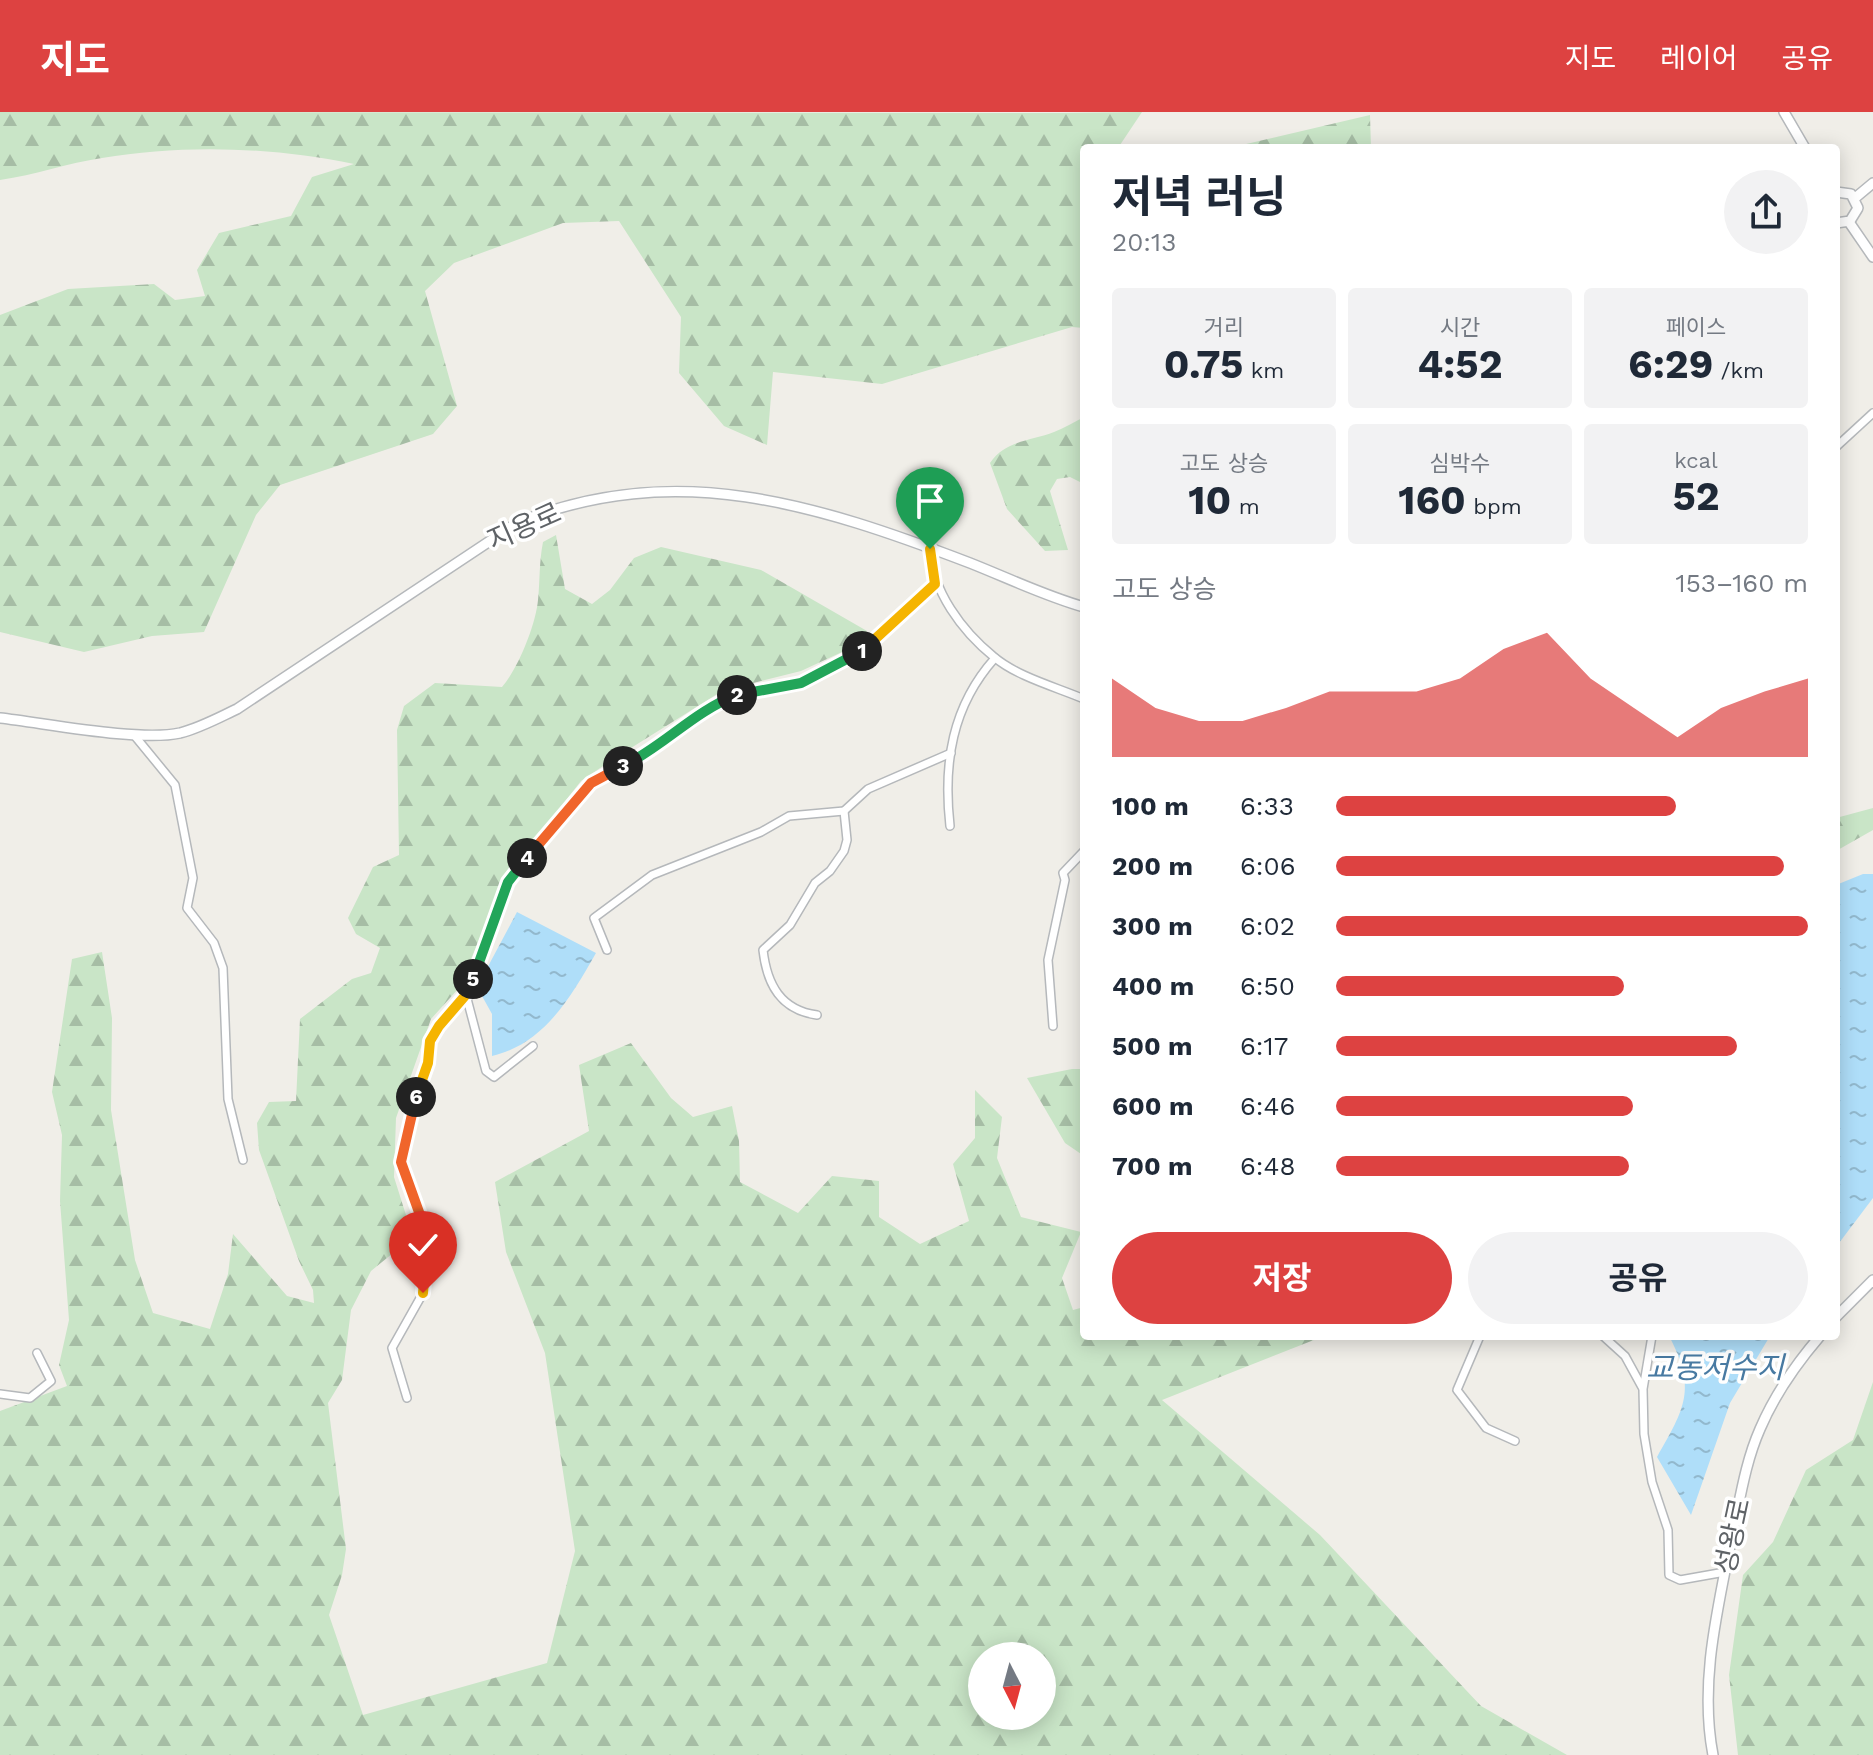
<!DOCTYPE html>
<html lang="ko">
<head>
<meta charset="utf-8">
<style>
	body { margin:0; font-family:"Work Sans","Noto Sans KR",sans-serif; background:#f2f2f3; color:#1f2937; height:100vh; display:flex; flex-direction:column; font-size:30px; white-space:nowrap }
	* { box-sizing:border-box; margin:0 }
	p { font-size:26px; color:#747a83 }
	.icon { flex:none; width:44px; height:44px; fill:none; stroke:currentColor; stroke-width:2; stroke-linecap:round; stroke-linejoin:round }
	.map { position:relative; flex:1; overflow:hidden }
	.drawer { position:absolute; left:1080px; top:32px; width:760px; height:1196px; display:flex; flex-direction:column; background:#fff; border-radius:8px; box-shadow:0 4px 20px #0003 }
	.drawer>* { flex:none }
	.needle { width:52px; rotate:174deg }
	.controls { position:absolute; left:968px; top:1530px; display:grid; gap:16px }
	.controls a { display:grid; place-items:center; width:88px; height:88px; border-radius:50%; background:#fff; box-shadow:0 4px 20px #0003; font-size:40px }
	.pin { position:absolute; display:grid; place-items:center; width:68px; height:68px; color:#fff; margin:-82px -34px; border-radius:50% 50% 50% 0; rotate:-45deg; box-shadow:0 0 8px #0007 }
	.pin .icon { rotate:45deg }
	.km { position:absolute; width:40px; height:40px; margin:-20px; border-radius:50%; background:#222; color:#fff; font-size:22px; line-height:40px; text-align:center }
	.round { display:grid; place-items:center; flex:none; width:84px; height:84px; border-radius:42px; background:#f2f2f3 }
	.overview { display:flex; align-items:center; justify-content:space-between; height:136px; padding:0 32px }
	h1 { font-size:44px; font-weight:700; line-height:60px }
	.figures { display:grid; grid-template-columns:repeat(3,1fr); gap:12px; height:136px; padding:8px 32px }
	.figures div { display:grid; align-content:center; border-radius:8px; background:#f2f2f3; text-align:center }
	.figures b { font-size:40px; font-weight:700 }
	.figures small { font-size:22px; font-weight:400 }
	.figures p { font-size:22px }
	.chart { height:224px; padding:16px 32px }
	.chart p { display:flex; justify-content:space-between }
	.chart svg { width:100%; height:144px; margin-top:8px; fill:#dd4241; opacity:.7 }
	.action { display:flex; gap:16px; margin-top:auto; padding:16px 32px }
	.action a { flex:1; height:92px; border-radius:48px; background:#dd4241; color:#fff; font-size:32px; font-weight:700; line-height:92px; text-align:center }
	.action a+a { background:#f2f2f3; color:#1f2937 }
	ul { padding:0 32px; list-style:none; font-size:26px }
	li { display:grid; grid-template-columns:128px 96px 1fr; align-items:center; height:60px }
	li i { height:20px; border-radius:10px; background:#dd4241 }
	header { display:flex; align-items:center; gap:48px; box-sizing:border-box; height:112px; padding:0 40px; background:#dd4241; color:#fff }
	header strong { font-size:38px }
	nav { display:flex; gap:44px; margin-inline-start:auto; font-size:28px }
	.map>svg:first-child { display:block }
	.forest { fill:url(#forest-firs); fill-rule:evenodd }
	.water { fill:url(#water-ripples) }
	.lines { fill:none; stroke-linecap:round; stroke-linejoin:round }
	.minor-casing { stroke:#b5b8bb; stroke-width:10 }
	.tertiary-casing { stroke:#b5b8bb; stroke-width:12 }
	.minor { stroke:#fff; stroke-width:7 }
	.tertiary { stroke:#fff; stroke-width:9 }
	.split-1-casing { stroke:#fff; stroke-width:16 }
	.split-2-casing { stroke:#fff; stroke-width:16 }
	.split-3-casing { stroke:#fff; stroke-width:16 }
	.split-4-casing { stroke:#fff; stroke-width:16 }
	.split-5-casing { stroke:#fff; stroke-width:16 }
	.split-6-casing { stroke:#fff; stroke-width:16 }
	.split-7-casing { stroke:#fff; stroke-width:16 }
	.split-8-casing { stroke:#fff; stroke-width:16 }
	.split-1 { stroke:#f5b400; stroke-width:10 }
	.split-2 { stroke:#22a559; stroke-width:10 }
	.split-3 { stroke:#22a559; stroke-width:10 }
	.split-4 { stroke:#f0652b; stroke-width:10 }
	.split-5 { stroke:#22a559; stroke-width:10 }
	.split-6 { stroke:#f5b400; stroke-width:10 }
	.split-7 { stroke:#f0652b; stroke-width:10 }
	.split-8 { stroke:#f5b400; stroke-width:10 }
	.labels { text-anchor:middle; stroke-width:7; stroke-linejoin:round; paint-order:stroke }
	.street-label { font-size:28px; fill:#5f6367; stroke:#fff }
	.water-label { font-size:30px; font-style:italic; fill:#487aa2; stroke:#fff }
</style>
</head>
<body>
<header>
<strong>지도</strong>
<nav><a>지도</a><a>레이어</a><a>공유</a></nav>
</header>
<div class="map">
<svg width="1873" height="1643" viewBox="0 0 1873 1643">
	<defs>
		<pattern id="forest-firs" width="22" height="20" patternUnits="userSpaceOnUse" patternTransform="scale(2)"><rect width="22" height="20" fill="#c9e5c7"/><path d="M5 1l3.5 6h-7zM16 11l3.5 6h-7z" fill="#a6bda5"/></pattern>
		<pattern id="water-ripples" width="26" height="14" patternUnits="userSpaceOnUse" patternTransform="scale(2)"><rect width="26" height="14" fill="#afdef9"/><path d="M2 4q2-2 4 0t4 0M15 11q2-2 4 0t4 0" fill="none" stroke="#92b8cd"/></pattern>
	</defs>
	<rect width="100%" height="100%" fill="#f0eee8"/>
	<g class="forest">
		<path d="M0 0 1060 1 1142 0 1118 36H1084V216L1072 215 882 272 773 260 767 333 724 314 679 261 681 205 619 109 563 111 454 151 425 179 457 294 433 322 280 373 256 403 204 520 152 524 84 540 0 520V203L68 177 154 172 175 188 205 184 197 158 219 121 291 104 312 65 354 52C272 35 184 32 102 46 68 51 35 63 0 68Z"/>
		<path d="M1370 3 1371 36H1229Z"/>
		<path d="M1084 305V372L1070 365 1057 367 1050 379 1068 438 1045 439 1007 397 990 351C1005 328 1032 329 1054 320 1064 316 1074 310 1084 305Z"/>
		<path d="M556 423 565 477 592 492 610 478 634 446 661 435 761 458 867 519 853 535 801 559 722 579 615 646 581 669 535 728 511 751 459 876 431 907 396 1006 394 1065 411 1119 398 1137 371 1159 351 1198 342 1268 328 1291 346 1437 342 1463 329 1503 363 1603 547 1551 575 1439 545 1241 506 1140 495 1070 589 1019 579 953 631 931 671 986 693 1005 732 994 739 1029 740 1070 798 1101 832 1064 879 1069V1105L920 1132 969 1109 953 1052 975 1026V978L1002 1005 997 1046 1021 1105 1081 1120 1062 1166 1073 1198 1084 1195V1224H1324L1162 1288 1320 1423 1481 1594 1567 1643H0V1299L67 1274 59 1253 69 1208 60 1089 62 1023 52 980 72 847 102 840 112 906 111 998 135 1148 153 1201 210 1217 228 1162 233 1122 287 1184 314 1191 313 1178 299 1149 259 1038 257 1011 269 990 296 989 300 907 352 867 371 861 380 836 356 822 348 806 373 755 399 743 397 618 404 594 435 571 502 575C518 557 536 512 538 488 540 468 539 450 543 430ZM982 1544H1042V1604H982Z"/>
		<path d="M1873 696V718L1836 739V706Z"/>
		<path d="M1072 957H1084V1044L1065 1031 1027 966Z"/>
		<path d="M1873 1270V1643H1738L1729 1563 1743 1463 1773 1430 1806 1358 1853 1328Z"/>
	</g>
	<g class="water">
		<path d="M1863 762H1873V1086L1836 1135V773Z"/>
		<path d="M517 800 596 841C571 885 544 932 492 944V902L477 875Z"/>
		<path d="M1669 1224H1770L1730 1291 1691 1403 1657 1345C1685 1296 1697 1277 1669 1224Z"/>
	</g>
	<g class="lines">
		<defs>
			<g id="minor">
				<path d="M1836 335 1873 301"/>
				<path d="M930 437C932 479 962 519 994 545 1018 565 1056 575 1084 587"/>
				<path d="M134 623 175 673 193 766 187 796 214 831 223 856 228 987 243 1048"/>
				<path d="M950 714C943 651 952 594 995 546"/>
				<path d="M607 838 594 806 652 763 761 720 789 704 844 699 868 677 951 641"/>
				<path d="M466 883 486 959 494 965 533 934"/>
				<path d="M817 903C781 898 767 873 763 838L790 813 815 771 830 759 844 739 847 728 844 699"/>
				<path d="M1053 914 1048 848 1065 768 1063 761 1084 739"/>
				<path d="M1480 1224 1457 1278 1486 1316 1515 1329"/>
				<path d="M1603 1224 1625 1244 1642 1275"/>
				<path d="M1652 1224 1643 1277 1644 1322 1652 1370 1668 1418 1669 1463 1680 1468 1725 1460"/>
				<path d="M0 1282 30 1286 51 1269 37 1241"/>
				<path d="M407 1286 392 1236 423 1181 428 1122 401 1050 410 1001 428 951 430 929 439 914 464 885 480 852 487 822 508 770 591 671 648 641 712 593 736 584 801 571 861 539 935 472"/>
			</g>
			<g id="tertiary">
				<path d="M1784 0 1805 36"/>
				<path d="M1836 80 1851 82 1858 96 1850 109 1836 111"/>
				<path d="M1855 86 1873 71"/>
				<path d="M1849 110 1873 145"/>
				<path d="M0 606C45 611 139 630 180 621 200 616 218 606 237 597L517 411C675 346 818 393 970 451 1008 466 1045 484 1084 495"/>
				<path d="M1836 1205 1873 1168"/>
				<path d="M1713 1643C1699 1570 1718 1496 1732 1424 1740 1388 1745 1351 1760 1317 1774 1284 1796 1252 1820 1224"/>
			</g>
		</defs>
		<use href="#minor" class="minor-casing"/>
		<use href="#tertiary" class="tertiary-casing"/>
		<use href="#minor" class="minor"/>
		<use href="#tertiary" class="tertiary"/>
	</g>
	<g class="lines">
		<defs>
			<path id="split-1" d="M862 539 935 472 930 437"/>
			<path id="split-2" d="M737 583 801 571 862 539"/>
			<path id="split-3" d="M623 654C664 634 694 599 737 583"/>
			<path id="split-4" d="M527 746 591 671 623 654"/>
			<path id="split-5" d="M473 867 508 770 527 746"/>
			<path id="split-6" d="M416 985 428 951 430 929 439 914 464 885 473 867"/>
			<path id="split-7" d="M416 985 401 1050 424 1114"/>
			<path id="split-8" d="M423 1181 428 1122 424 1114"/>
		</defs>
		<use href="#split-1" class="split-1-casing"/>
		<use href="#split-2" class="split-2-casing"/>
		<use href="#split-3" class="split-3-casing"/>
		<use href="#split-4" class="split-4-casing"/>
		<use href="#split-5" class="split-5-casing"/>
		<use href="#split-6" class="split-6-casing"/>
		<use href="#split-7" class="split-7-casing"/>
		<use href="#split-8" class="split-8-casing"/>
		<use href="#split-1" class="split-1"/>
		<use href="#split-2" class="split-2"/>
		<use href="#split-3" class="split-3"/>
		<use href="#split-4" class="split-4"/>
		<use href="#split-5" class="split-5"/>
		<use href="#split-6" class="split-6"/>
		<use href="#split-7" class="split-7"/>
		<use href="#split-8" class="split-8"/>
	</g>
	<g class="labels">
		<g class="street-label">
			<text transform="translate(524 414) rotate(-24)" y="10">지용로</text>
			<text transform="translate(1732 1424) rotate(-78)" y="10">성왕로</text>
		</g>
		<g class="water-label">
			<text x="1715" y="1266">교동저수지</text>
		</g>
	</g>
</svg>
<div class="controls">
<a><svg class="needle" viewBox="-14 -14 28 28"><path d="M0-13l5 13h-10z" fill="#e53935"/><path d="M0 13l5-13h-10z" fill="#747a83"/></svg></a>
</div>
<div class="pin" style="left:930px;top:437px;background:#1e9e55"><svg class="icon" aria-label="arrive" viewBox="0 0 24 24"><path d="M6 21V4h12l-3 4 3 4H6"/></svg></div>
<div class="pin" style="left:423px;top:1181px;background:#d93025"><svg class="icon" aria-label="check" viewBox="0 0 24 24"><path d="M5 12l5 5 9-10"/></svg></div>
<b class="km" style="left:862px;top:539px">1</b>
<b class="km" style="left:737px;top:583px">2</b>
<b class="km" style="left:623px;top:654px">3</b>
<b class="km" style="left:527px;top:746px">4</b>
<b class="km" style="left:473px;top:867px">5</b>
<b class="km" style="left:416px;top:985px">6</b>
<section class="drawer">
<div class="overview"><div><h1>저녁 러닝</h1><p>20:13</p></div><a class="round"><svg class="icon" aria-label="share" viewBox="0 0 24 24"><path d="M12 15V3M7 8l5-5 5 5M5 13v7h14v-7"/></svg></a></div>
<div class="figures">
<div><p>거리</p><b>0.75<small> km</small></b></div>
<div><p>시간</p><b>4:52</b></div>
<div><p>페이스</p><b>6:29<small> /km</small></b></div>
</div>
<div class="figures">
<div><p>고도 상승</p><b>10<small> m</small></b></div>
<div><p>심박수</p><b>160<small> bpm</small></b></div>
<div><p>kcal</p><b>52</b></div>
</div>
<div class="chart"><p><span>고도 상승</span>153–160 m</p>
<svg viewBox="0 0 160 44" preserveAspectRatio="none"><path d="M0 44V20L10 29L20 33L30 33L40 29L50 24L60 24L70 24L80 20L90 11L100 6L110 20L120 29L130 38L140 29L150 24L160 20V44z"/></svg>
</div>
<ul>
<li><b>100 m</b>6:33<i style="width:72%"></i></li>
<li><b>200 m</b>6:06<i style="width:95%"></i></li>
<li><b>300 m</b>6:02<i style="width:100%"></i></li>
<li><b>400 m</b>6:50<i style="width:61%"></i></li>
<li><b>500 m</b>6:17<i style="width:85%"></i></li>
<li><b>600 m</b>6:46<i style="width:63%"></i></li>
<li><b>700 m</b>6:48<i style="width:62%"></i></li>
</ul>
<div class="action"><a>저장</a><a>공유</a></div>
</section>
</div>
</body>
</html>
